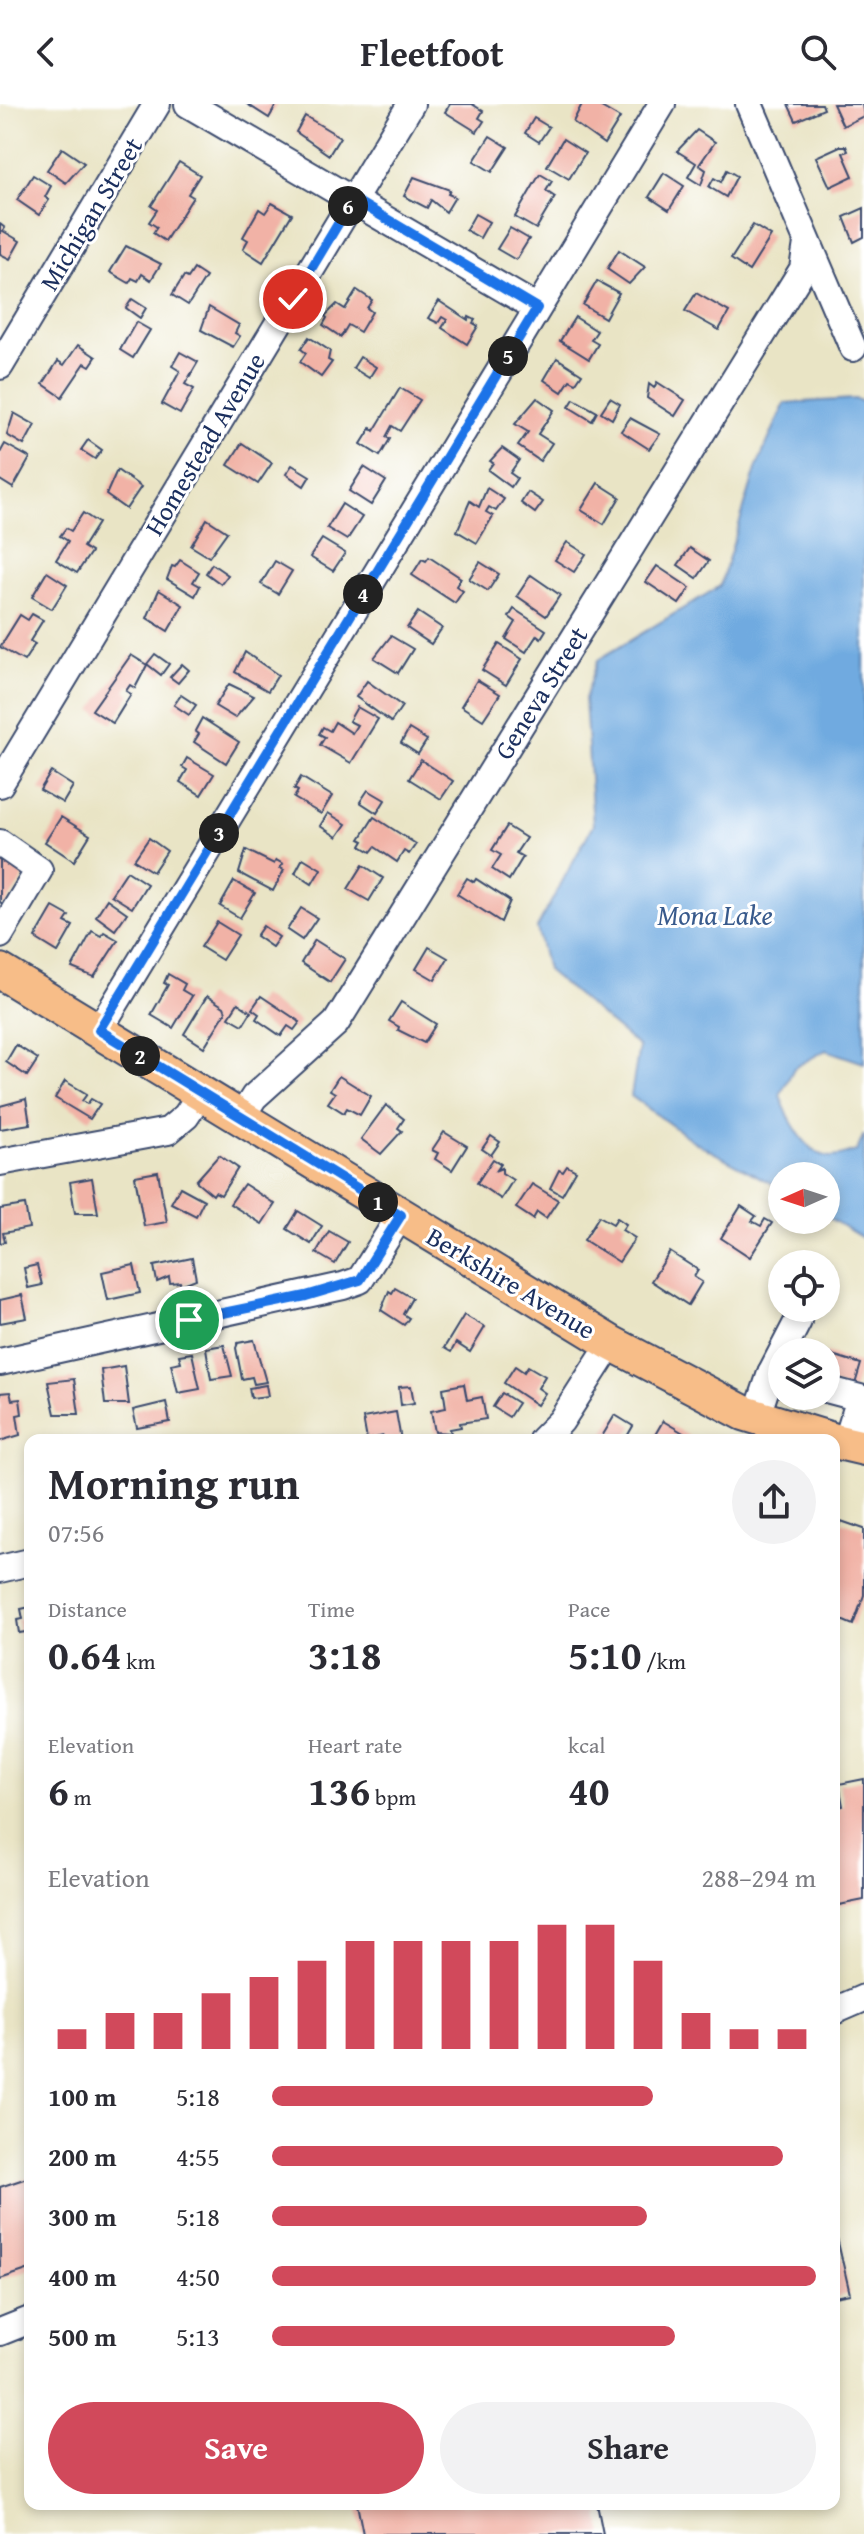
<!DOCTYPE html>
<html lang="en">
<head>
<meta charset="utf-8">
<style>
	body { margin:0; font-family:"Gentium Book Plus",serif; background:#f2f2f3; color:#2b2b33; height:100vh; display:flex; flex-direction:column; font-size:30px; white-space:nowrap }
	* { box-sizing:border-box; margin:0 }
	p { font-size:26px; color:#7c7c81 }
	.icon { flex:none; width:44px; height:44px; fill:none; stroke:currentColor; stroke-width:2; stroke-linecap:round; stroke-linejoin:round }
	.map { position:relative; flex:1; overflow:hidden }
	.side { position:absolute; left:24px; top:1330px; width:816px; height:1076px; display:flex; flex-direction:column; background:#fff; border-radius:16px; box-shadow:0 4px 12px #0003 }
	.side>* { flex:none }
	.needle { width:52px; rotate:267deg }
	.buttons { position:absolute; left:768px; top:1058px; display:grid; gap:16px }
	.buttons a { display:grid; place-items:center; width:72px; height:72px; border-radius:50%; background:#fff; box-shadow:0 4px 12px #0003; font-size:40px }
	.pin { position:absolute; display:grid; place-items:center; width:68px; height:68px; color:#fff; margin:-34px; border:4px solid #fff; border-radius:50%; box-shadow:0 2px 8px #0007 }
	.km { position:absolute; width:40px; height:40px; margin:-20px; border-radius:50%; background:#222; color:#fff; font-size:22px; line-height:40px; text-align:center }
	.round { display:grid; place-items:center; flex:none; width:84px; height:84px; border-radius:42px; background:#f2f2f3 }
	.summary { display:flex; align-items:center; justify-content:space-between; height:136px; padding:0 24px }
	h1 { font-size:44px; font-weight:700; line-height:60px }
	.stats { display:grid; grid-template-columns:repeat(3,1fr); gap:12px; height:136px; padding:8px 24px }
	.stats div { display:grid; align-content:center }
	.stats b { font-size:40px; font-weight:700 }
	.stats small { font-size:22px; font-weight:400 }
	.stats p { font-size:22px }
	.chart { height:224px; padding:16px 24px }
	.chart p { display:flex; justify-content:space-between }
	.chart svg { width:100%; height:144px; margin-top:8px; stroke:#d1495b; stroke-width:6 }
	.primary-button { display:flex; gap:16px; margin-top:auto; padding:16px 24px }
	.primary-button a { flex:1; height:92px; border-radius:48px; background:#d1495b; color:#fff; font-size:32px; font-weight:700; line-height:92px; text-align:center }
	.primary-button a+a { background:#f2f2f3; color:#2b2b33 }
	ul { padding:0 24px; list-style:none; font-size:26px }
	li { display:grid; grid-template-columns:128px 96px 1fr; align-items:center; height:60px }
	li i { height:20px; border-radius:10px; background:#d1495b }
	header { display:flex; justify-content:space-between; align-items:center; height:104px; padding:0 24px; background:#fff; font-size:36px; font-weight:700 }
	.map>svg:first-child { display:block }
	.water { fill:#6faae0; stroke:#456c9f; stroke-width:2 }
	.building { fill:#f1b2a6 }
	.lines { fill:none; stroke-linecap:round; stroke-linejoin:round }
	.minor-casing { stroke:#3a4a6d; stroke-width:30 }
	.major-casing { stroke:#3a4a6d; stroke-width:38 }
	.minor { stroke:#fff; stroke-width:26 }
	.major { stroke:#f7bd88; stroke-width:34 }
	.route-casing { stroke:#fff; stroke-width:16 }
	.route { stroke:#1a73e8; stroke-width:10 }
	.labels { text-anchor:middle; stroke-width:6; stroke-linejoin:round; paint-order:stroke }
	.street-label { font-size:26px; fill:#1b2f5e; stroke:#fff }
	.water-label { font-size:28px; font-style:italic; fill:#385a8c; stroke:#fff }
</style>
</head>
<body>
<header><svg class="icon" aria-label="back" viewBox="0 0 24 24"><path d="M15 5l-7 7 7 7"/></svg>Fleetfoot<svg class="icon" aria-label="search" viewBox="0 0 24 24"><circle cx="10" cy="10" r="6"/><path d="M15 15l6 6"/></svg></header>
<div class="map">
<svg width="864" height="2430" viewBox="0 0 864 2430">
	<rect width="100%" height="100%" fill="#fff"/>
	<filter id="ink" filterUnits="userSpaceOnUse"><feTurbulence type="fractalNoise" baseFrequency=".0125" numOctaves="2"/><feDisplacementMap in="SourceGraphic" scale="16" xChannelSelector="R" yChannelSelector="G"/><feConvolveMatrix kernelMatrix="1 2 1 2 8 2 1 2 1" color-interpolation-filters="sRGB"/></filter>
	<filter id="wash" filterUnits="userSpaceOnUse"><feTurbulence type="fractalNoise" baseFrequency=".006" numOctaves="4" result="noise"/><feDisplacementMap in="SourceGraphic" scale="32" xChannelSelector="R" yChannelSelector="G"/><feGaussianBlur stdDeviation="1.8" result="paint"/><feColorMatrix in="noise" values="0 0 0 0 0 0 0 0 0 0 0 0 0 0 0 0 0 1.4 0 .05"/><feComposite in="paint" operator="in"/></filter>
	<g filter="url(#wash)">
		<rect width="100%" height="100%" fill="#e9e4c5"/>
		<path class="water" d="M855 295 864 298V959L826 946 794 964 780 991C787 1012 805 1051 831 1053 840 1053 849 1049 857 1047L864 1030V1135L826 1112V1072H782V1085L696 1039 631 992 639 943 547 866 537 824 593 721 585 595 598 556 720 482 757 362 785 299Z"/>
		<g id="blocks">
			<g class="building">
				<path d="M247 0H277L269 14Z"/>
				<path d="M450 0H472L483 7 479 14 484 17 477 28 445 8Z"/>
				<path d="M582 0H596L620 14 604 40 573 18Z"/>
				<path d="M788 0H822L824 5 796 17Z"/>
				<path d="M833 0H862L864 12 843 22Z"/>
				<path d="M305 12 340 33 329 51 296 28Z"/>
				<path d="M534 14 549 23 539 38 525 29Z"/>
				<path d="M697 26 715 38 699 61 706 66 701 81 688 73 696 59 677 47Z"/>
				<path d="M490 32 508 43 492 68 474 57Z"/>
				<path d="M563 35 585 49 569 75 547 62Z"/>
				<path d="M840 42H846L848 47 843 49 853 72 830 83 816 53Z"/>
				<path d="M62 44 84 59 66 79 47 66Z"/>
				<path d="M179 58 200 71 188 90 193 93 165 137 153 129 157 123 149 118 157 106 151 102Z"/>
				<path d="M727 66 737 72 726 93 709 83 714 74 721 78Z"/>
				<path d="M664 69 684 82 669 106 649 93Z"/>
				<path d="M540 70 552 77 546 87 555 93 536 125 515 113Z"/>
				<path d="M33 71 51 82 45 93 49 96 39 111 17 96Z"/>
				<path d="M414 73 450 86 448 90 455 93 446 108 431 96 427 104 404 92Z"/>
				<path d="M272 99 292 110 263 158 243 145 248 136 243 133 259 105 265 109Z"/>
				<path d="M864 104V133L854 138 844 113Z"/>
				<path d="M475 110 489 118 480 134 466 126Z"/>
				<path d="M0 120 5 124 3 127 20 137 10 155 0 150Z"/>
				<path d="M753 121 771 132 749 167 731 155Z"/>
				<path d="M510 124 529 135 516 156 497 145Z"/>
				<path d="M126 142 161 160 151 176 142 170 138 177 132 174 129 179 110 168Z"/>
				<path d="M619 146 645 163 629 180 607 165Z"/>
				<path d="M194 165 206 173 188 201 172 191 184 172 188 174Z"/>
				<path d="M597 177 619 189 605 214 583 201Z"/>
				<path d="M357 186 372 196 367 204 372 208 360 228 348 221 341 233 323 221 327 214 325 212 337 200 345 205Z"/>
				<path d="M696 189 729 208 719 226 685 207Z"/>
				<path d="M132 195 146 204 140 214 126 204Z"/>
				<path d="M439 197 468 216 469 213 475 216 473 219 478 222 467 240 442 224 447 216 442 213 438 219 428 214Z"/>
				<path d="M209 203 239 221 235 229 240 232 233 243 201 226Z"/>
				<path d="M575 213 597 227 591 236 598 240 589 255 560 237Z"/>
				<path d="M136 218 150 226 133 254 120 246Z"/>
				<path d="M309 233 330 247 328 256 332 258 321 273 300 258 306 249 301 245Z"/>
				<path d="M78 241 96 253 90 262 85 259 62 293 43 280 58 257 64 261Z"/>
				<path d="M180 248 198 258 185 280 194 285 180 310 162 300 180 267 172 262Z"/>
				<path d="M360 253 376 263 369 274 353 264Z"/>
				<path d="M557 254 582 270 576 279 570 276 562 288 544 276Z"/>
				<path d="M657 278 685 296 675 312 647 294 649 280 654 284Z"/>
				<path d="M400 284 420 296 400 327 392 322 386 333 390 335 380 352 361 340 371 324 374 327Z"/>
				<path d="M537 294 554 306 538 330 552 339 540 357 518 342 528 328 515 320Z"/>
				<path d="M610 294 620 300 612 315 601 308Z"/>
				<path d="M574 295 597 308 592 317 569 303Z"/>
				<path d="M14 309 35 321 24 341 7 331Z"/>
				<path d="M630 314 660 330 649 345 621 327Z"/>
				<path d="M88 336 102 346 95 355 81 346Z"/>
				<path d="M242 339 272 359 258 380 228 361Z"/>
				<path d="M5 340 30 354 13 384 0 376V349Z"/>
				<path d="M502 344 519 356 510 369 517 374 511 383 488 366 493 359 490 357Z"/>
				<path d="M292 361 310 372 304 382 286 370Z"/>
				<path d="M364 363 386 377 371 401 349 387Z"/>
				<path d="M117 366 141 383 126 405 106 391Z"/>
				<path d="M598 379 620 393 604 420 581 406Z"/>
				<path d="M487 384 504 395 496 407 489 403 486 408 493 412 477 439 457 427 470 397 479 403Z"/>
				<path d="M528 388 543 398 535 409 521 399Z"/>
				<path d="M342 400 362 413 347 436 327 424Z"/>
				<path d="M83 409 98 419 83 443 91 448 77 469 56 456 68 437 60 432 66 424 71 427Z"/>
				<path d="M207 415 227 428 209 453 191 442Z"/>
				<path d="M322 435 345 449 333 467 310 453Z"/>
				<path d="M567 438 586 450 574 468 555 456Z"/>
				<path d="M690 444 709 457 697 474 678 461Z"/>
				<path d="M429 453 461 474 456 482 463 487 455 499 412 471 422 455 426 457Z"/>
				<path d="M180 456 199 468 193 478 200 482 195 492 167 475 172 462 175 463Z"/>
				<path d="M275 457 292 467 278 490 261 480Z"/>
				<path d="M480 458 499 470 488 487 469 475Z"/>
				<path d="M212 460 228 471 221 480 206 469Z"/>
				<path d="M657 462 690 484 679 500 646 478Z"/>
				<path d="M47 468 67 481 52 505 32 493Z"/>
				<path d="M531 471 560 491 546 512 517 492Z"/>
				<path d="M159 486 183 501 168 527 147 514Z"/>
				<path d="M514 505 546 526 541 534 537 531 526 548 506 535 516 518 509 513Z"/>
				<path d="M418 508 442 524 431 540 407 524Z"/>
				<path d="M32 510 43 516 30 537 35 540 24 557 0 543 20 511 28 516Z"/>
				<path d="M391 532 413 545 398 569 374 554Z"/>
				<path d="M499 540 522 555 506 581 482 566Z"/>
				<path d="M245 548 278 571 268 587 235 568Z"/>
				<path d="M155 550 169 560 161 571 147 560Z"/>
				<path d="M131 551 147 561 135 584 130 581 126 587 131 590 113 619 92 606Z"/>
				<path d="M182 560 189 566 178 579 170 573Z"/>
				<path d="M477 576 500 590 483 616 461 602Z"/>
				<path d="M367 577 402 602 391 618 356 593Z"/>
				<path d="M229 580 254 592 235 614 215 602Z"/>
				<path d="M181 591 196 601 189 611 174 601Z"/>
				<path d="M357 603 378 615 351 659 320 641 325 633 319 630 323 623 330 627 335 618 352 629 357 621 349 617Z"/>
				<path d="M202 614 239 638 226 659 194 638 199 630 195 627Z"/>
				<path d="M409 625 427 636 418 650 401 639Z"/>
				<path d="M187 654 214 670 201 691 180 678 187 666 182 663Z"/>
				<path d="M421 656 453 677 441 695 409 675Z"/>
				<path d="M51 668 73 682 63 699 40 686Z"/>
				<path d="M301 673 332 692 321 710 294 694 298 687 294 685Z"/>
				<path d="M368 686 385 696 377 709 360 698Z"/>
				<path d="M328 709 346 720 337 733 320 722Z"/>
				<path d="M61 713 90 731 74 757 45 738Z"/>
				<path d="M374 713 416 740 409 750 404 747 397 758 375 743 371 748 361 742 364 737 360 735Z"/>
				<path d="M507 722 526 734 516 749 523 753 509 776 492 765 501 751 492 746Z"/>
				<path d="M149 734 167 747 153 768 134 756Z"/>
				<path d="M0 745 26 769 5 802 0 798Z"/>
				<path d="M246 746 274 760 276 756 283 760 280 764 284 766 273 787 239 769Z"/>
				<path d="M303 754 321 765 312 780 295 769Z"/>
				<path d="M363 761 383 774 369 797 348 785Z"/>
				<path d="M127 767 147 780 132 804 111 791Z"/>
				<path d="M467 774 474 778 476 775 510 797 501 818 457 790Z"/>
				<path d="M234 777 255 789 240 814 220 802Z"/>
				<path d="M107 795 127 809 115 826 96 812Z"/>
				<path d="M53 803 69 812 65 818 73 822 58 848 35 834Z"/>
				<path d="M301 804 317 814 302 836 287 826Z"/>
				<path d="M217 818 238 831 222 856 201 843Z"/>
				<path d="M263 822 279 833 272 843 256 832Z"/>
				<path d="M92 827 101 832 104 828 118 836 94 873 72 864Z"/>
				<path d="M315 836 345 855 330 878 301 859Z"/>
				<path d="M429 843 448 854 435 876 416 865Z"/>
				<path d="M168 870 185 880 182 886 192 892 173 924 151 911 168 881 164 879Z"/>
				<path d="M207 892 224 903 226 908 204 943 184 930Z"/>
				<path d="M261 892 300 918 294 926 288 922 281 932 256 915 259 910 252 905Z"/>
				<path d="M401 898 436 920 424 939 398 926 399 923 389 917Z"/>
				<path d="M238 899 251 908 243 921 229 913Z"/>
				<path d="M16 941 38 955 27 972 6 958Z"/>
				<path d="M339 972 371 992 360 1011 347 1004 344 1009 328 999 335 989 330 986Z"/>
				<path d="M65 977 87 990 82 997 87 1000 91 995 100 1000 90 1015 55 994Z"/>
				<path d="M26 995 30 1020 0 1025V1002Z"/>
				<path d="M386 1001 404 1015 398 1024 402 1027 381 1050 361 1035Z"/>
				<path d="M444 1028 467 1042 452 1066 435 1055 438 1049 432 1046Z"/>
				<path d="M491 1032 500 1038 491 1051 482 1045Z"/>
				<path d="M219 1051 238 1064 221 1091 215 1088 213 1091 196 1077Z"/>
				<path d="M493 1055 501 1060 497 1066 502 1064V1069L513 1076 501 1095 477 1079Z"/>
				<path d="M567 1062 576 1067 562 1091 550 1084 559 1066 563 1068Z"/>
				<path d="M158 1068 167 1118 144 1122 135 1072Z"/>
				<path d="M92 1074 98 1109H75L70 1078Z"/>
				<path d="M244 1080 275 1100 262 1120 230 1100Z"/>
				<path d="M532 1080 558 1096 546 1114 537 1108 533 1115 516 1104Z"/>
				<path d="M180 1083 204 1096 196 1112 171 1099Z"/>
				<path d="M25 1101 29 1124 3 1129 5 1138 0 1139V1105Z"/>
				<path d="M741 1102 756 1112 752 1117 761 1122 765 1115 772 1119 750 1153 721 1134Z"/>
				<path d="M298 1107 322 1122 311 1140 287 1125Z"/>
				<path d="M599 1112 613 1120 617 1114 626 1120 622 1126 635 1134 619 1158 584 1136Z"/>
				<path d="M329 1127 348 1138 335 1160 316 1149Z"/>
				<path d="M670 1148 698 1166 694 1173 702 1178 688 1201 651 1177Z"/>
				<path d="M192 1154 196 1175 181 1181 180 1178 170 1179 169 1173 157 1178 154 1162Z"/>
				<path d="M37 1161 42 1181 28 1184 24 1164Z"/>
				<path d="M134 1161 140 1189 108 1196 102 1168Z"/>
				<path d="M395 1184 412 1194 403 1210 409 1214 404 1221 381 1206 389 1187 392 1189Z"/>
				<path d="M22 1191 27 1214 0 1219V1196Z"/>
				<path d="M464 1211 485 1223 470 1248 456 1239 451 1248 444 1244Z"/>
				<path d="M254 1236 266 1278 254 1280 252 1273 242 1275 236 1244 238 1239Z"/>
				<path d="M224 1241 232 1272 211 1275 206 1244Z"/>
				<path d="M192 1249 200 1285 178 1289 171 1260 181 1258 179 1251Z"/>
				<path d="M826 1249 861 1260 853 1287 826 1278Z"/>
				<path d="M124 1262 129 1300H105L101 1266Z"/>
				<path d="M515 1262 524 1268 528 1262 545 1272 538 1284 545 1289 537 1301 504 1279Z"/>
				<path d="M74 1275 79 1310H55L48 1278Z"/>
				<path d="M464 1280 467 1296 482 1293 486 1315 460 1319 461 1323 450 1325 451 1329 435 1328 431 1307 446 1304 443 1284Z"/>
				<path d="M266 1281 268 1292 251 1294 249 1284Z"/>
				<path d="M411 1282 414 1299 401 1301 399 1283Z"/>
				<path d="M10 1288 12 1296 20 1295 22 1310 17 1311 20 1331 0 1337V1289Z"/>
				<path d="M502 1289 518 1299 509 1313 493 1303Z"/>
				<path d="M166 1298 170 1318 137 1324 133 1306Z"/>
				<path d="M396 1308 401 1336H383V1332L367 1336 363 1314Z"/>
				<path d="M615 1311 633 1322 625 1336H603L601 1334Z"/>
				<path d="M663 1317 690 1333 689 1336H652Z"/>
				<path d="M841 1417 864 1425V1491L853 1521 834 1513V1436Z"/>
				<path d="M30 1503V1534H27L26 1528 19 1529 17 1516 23 1515 21 1505Z"/>
				<path d="M864 1675V1796L834 1802V1704L843 1702 839 1680Z"/>
				<path d="M30 2073V2165L0 2175V2083Z"/>
				<path d="M834 2121 850 2190 834 2193Z"/>
				<path d="M357 2400H597L603 2430H363Z"/>
			</g>
		</g>
	</g>
	<g filter="url(#ink)">
		<use href="#blocks" fill-opacity="0" stroke="#3a4a6d" stroke-width="2"/>
		<g class="lines">
			<defs>
				<g id="minor">
					<path d="M188 0 537 204"/>
					<path d="M749 0 853 244"/>
					<path d="M0 262 157 0"/>
					<path d="M0 680 411 0"/>
					<path d="M0 739 39 766 0 831"/>
					<path d="M99 926 662 0"/>
					<path d="M240 1015 254 993 336 919 803 165 807 139"/>
					<path d="M0 1058 168 1027 186 1012 200 991"/>
					<path d="M0 1258 343 1182 360 1176 401 1111"/>
					<path d="M771 1269 798 1217"/>
					<path d="M826 1285 860 1294 846 1340"/>
					<path d="M756 1314 771 1269 782 1272"/>
					<path d="M542 1336 561 1317 611 1239"/>
					<path d="M0 1465 30 1458"/>
					<path d="M834 1907 864 1894"/>
					<path d="M0 2228 30 2216"/>
				</g>
				<g id="major">
					<path d="M0 867 611 1239 744 1309 832 1336"/>
					<path d="M834 1337 864 1344"/>
				</g>
			</defs>
			<use href="#minor" class="minor-casing"/>
			<use href="#major" class="major-casing"/>
			<use href="#minor" class="minor"/>
			<use href="#major" class="major"/>
		</g>
	</g>
	<g class="lines" filter="url(#ink)">
		<defs>
			<path id="route" d="M189 1216 306 1192 360 1176 401 1111 99 926 537 204 353 95 293 195"/>
		</defs>
		<use href="#route" class="route-casing"/>
		<use href="#route" class="route"/>
	</g>
	<g class="labels">
		<g class="street-label">
			<text transform="translate(91 110) rotate(-59)" y="9">Michigan Street</text>
			<text transform="translate(205 340) rotate(-59)" y="9">Homestead Avenue</text>
			<text transform="translate(541 589) rotate(-58)" y="9">Geneva Street</text>
			<text transform="translate(511 1179) rotate(31)" y="9">Berkshire Avenue</text>
		</g>
		<g class="water-label">
			<text x="715" y="821">Mona Lake</text>
		</g>
	</g>
</svg>
<div class="buttons">
<a><svg class="needle" viewBox="-14 -14 28 28"><path d="M0-13l5 13h-10z" fill="#e53935"/><path d="M0 13l5-13h-10z" fill="#7c7c81"/></svg></a>
<a><svg class="icon" aria-label="locate" viewBox="0 0 24 24"><circle cx="12" cy="12" r="6"/><path d="M12 2v4M12 18v4M2 12h4M18 12h4"/></svg></a>
<a><svg class="icon" aria-label="layers" viewBox="0 0 24 24"><path d="M12 4l9 5-9 5-9-5zM3 14l9 5 9-5"/></svg></a>
</div>
<div class="pin" style="left:189px;top:1216px;background:#1e9e55"><svg class="icon" aria-label="arrive" viewBox="0 0 24 24"><path d="M6 21V4h12l-3 4 3 4H6"/></svg></div>
<div class="pin" style="left:293px;top:195px;background:#d93025"><svg class="icon" aria-label="check" viewBox="0 0 24 24"><path d="M5 12l5 5 9-10"/></svg></div>
<b class="km" style="left:378px;top:1098px">1</b>
<b class="km" style="left:140px;top:952px">2</b>
<b class="km" style="left:219px;top:729px">3</b>
<b class="km" style="left:363px;top:490px">4</b>
<b class="km" style="left:508px;top:252px">5</b>
<b class="km" style="left:348px;top:102px">6</b>
<section class="side">
<div class="summary"><div><h1>Morning run</h1><p>07:56</p></div><a class="round"><svg class="icon" aria-label="share" viewBox="0 0 24 24"><path d="M12 15V3M7 8l5-5 5 5M5 13v7h14v-7"/></svg></a></div>
<div class="stats">
<div><p>Distance</p><b>0.64<small> km</small></b></div>
<div><p>Time</p><b>3:18</b></div>
<div><p>Pace</p><b>5:10<small> /km</small></b></div>
</div>
<div class="stats">
<div><p>Elevation</p><b>6<small> m</small></b></div>
<div><p>Heart rate</p><b>136<small> bpm</small></b></div>
<div><p>kcal</p><b>40</b></div>
</div>
<div class="chart"><p><span>Elevation</span>288–294 m</p>
<svg viewBox="0 0 160 44" preserveAspectRatio="none"><path d="M5 44V38M15 44V33M25 44V33M35 44V27M45 44V22M55 44V17M65 44V11M75 44V11M85 44V11M95 44V11M105 44V6M115 44V6M125 44V17M135 44V33M145 44V38M155 44V38"/></svg>
</div>
<ul>
<li><b>100 m</b>5:18<i style="width:70%"></i></li>
<li><b>200 m</b>4:55<i style="width:94%"></i></li>
<li><b>300 m</b>5:18<i style="width:69%"></i></li>
<li><b>400 m</b>4:50<i style="width:100%"></i></li>
<li><b>500 m</b>5:13<i style="width:74%"></i></li>
</ul>
<div class="primary-button"><a>Save</a><a>Share</a></div>
</section>
</div>
</body>
</html>
